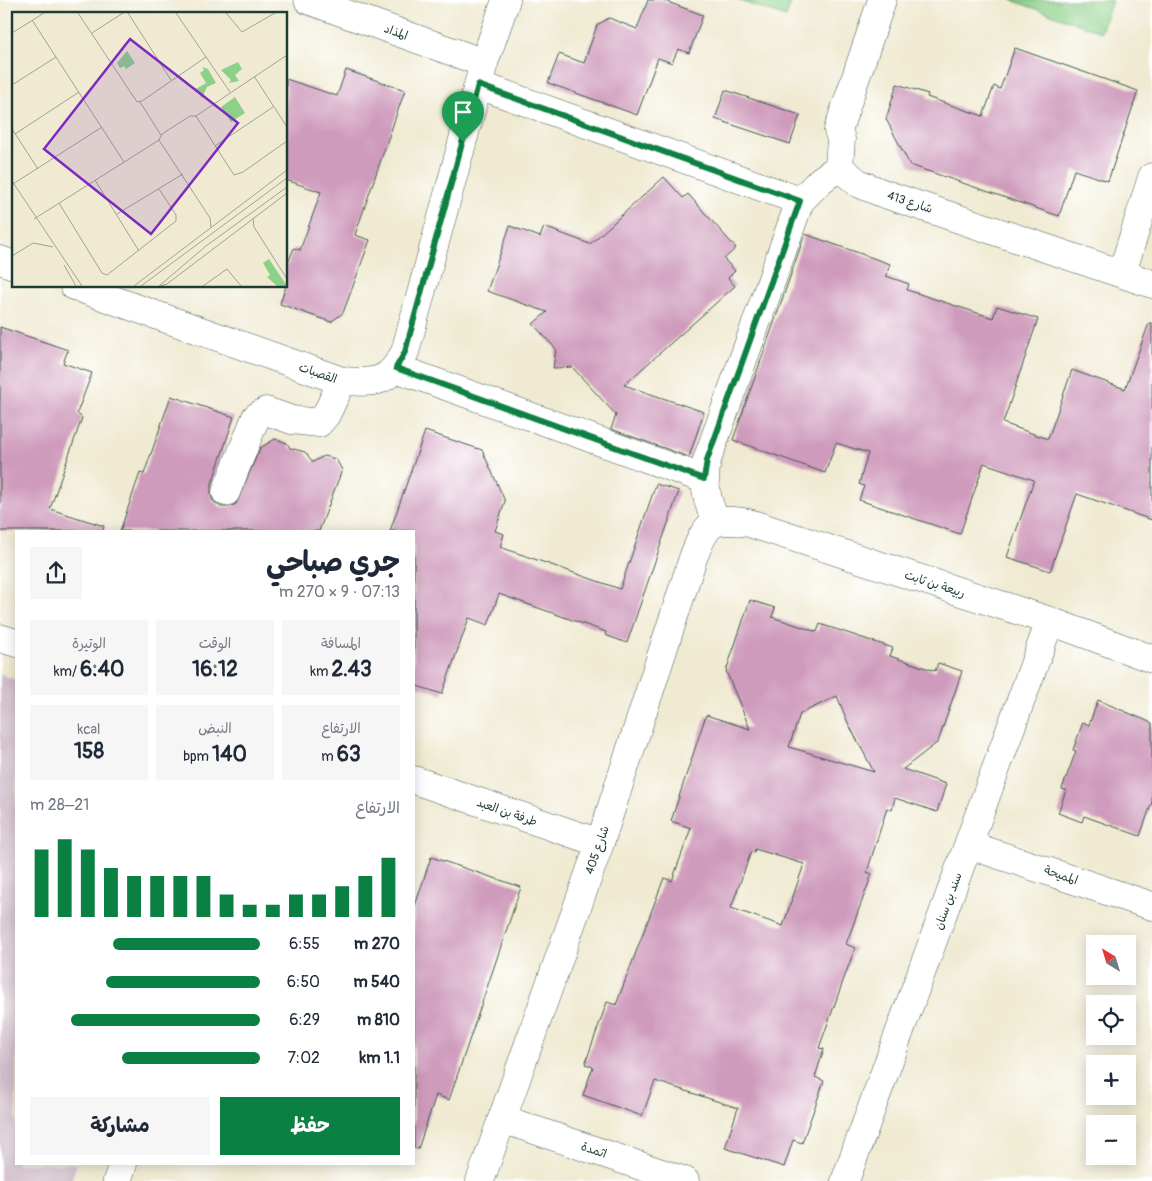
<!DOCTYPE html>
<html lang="ar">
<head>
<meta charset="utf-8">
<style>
	body { margin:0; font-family:Pangolin,"Playpen Sans Arabic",sans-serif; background:#f6f6f7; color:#1f2937; direction:rtl; height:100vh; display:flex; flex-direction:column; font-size:19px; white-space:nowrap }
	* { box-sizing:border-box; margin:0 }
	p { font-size:16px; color:#747a83 }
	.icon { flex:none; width:28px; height:28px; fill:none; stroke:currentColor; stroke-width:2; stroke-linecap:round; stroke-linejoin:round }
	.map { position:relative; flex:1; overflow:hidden; direction:ltr }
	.drawer { position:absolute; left:15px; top:530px; width:400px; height:635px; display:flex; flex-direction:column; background:#fff; border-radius:0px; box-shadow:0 2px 12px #0003; direction:rtl }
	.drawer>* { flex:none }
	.needle { width:32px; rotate:322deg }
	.controls { position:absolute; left:1086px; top:935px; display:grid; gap:10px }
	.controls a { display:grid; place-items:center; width:50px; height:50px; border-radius:0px; background:#fff; box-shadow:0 2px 12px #0003; font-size:25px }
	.pin { position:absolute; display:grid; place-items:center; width:42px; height:42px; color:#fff; margin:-51px -21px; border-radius:50% 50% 50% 0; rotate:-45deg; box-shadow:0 0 5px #0007 }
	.pin .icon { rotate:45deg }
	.round { display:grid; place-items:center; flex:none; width:52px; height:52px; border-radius:0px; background:#f6f6f7 }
	.summary { display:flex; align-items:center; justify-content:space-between; height:85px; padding:0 15px }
	h1 { font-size:28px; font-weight:700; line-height:38px }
	.metrics { display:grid; grid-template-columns:repeat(3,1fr); gap:8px; height:85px; padding:5px 15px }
	.metrics div { display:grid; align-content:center; border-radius:0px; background:#f6f6f7; text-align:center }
	.metrics b { font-size:21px; font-weight:700 }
	.metrics small { font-size:14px; font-weight:400 }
	.metrics p { font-size:14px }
	.chart { height:140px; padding:10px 15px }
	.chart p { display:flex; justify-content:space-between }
	.chart svg { width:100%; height:90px; margin-top:5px; stroke:#0b8043; stroke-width:6 }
	.action { display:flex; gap:10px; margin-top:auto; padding:10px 15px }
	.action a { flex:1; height:58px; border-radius:0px; background:#0b8043; color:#fff; font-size:20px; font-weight:700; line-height:58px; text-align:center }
	.action a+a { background:#f6f6f7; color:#1f2937 }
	ul { padding:0 15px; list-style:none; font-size:16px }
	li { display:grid; grid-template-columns:80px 60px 1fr; align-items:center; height:38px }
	li i { height:12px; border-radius:6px; background:#0b8043 }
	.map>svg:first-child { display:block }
	.industrial { fill:#d1bdc9 }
	.green { fill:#8dd089; stroke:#56865e }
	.building { fill:#cf9bbc; fill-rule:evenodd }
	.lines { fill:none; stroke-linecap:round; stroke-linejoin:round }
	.minor-casing { stroke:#3e574c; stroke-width:29 }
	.minor { stroke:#fff; stroke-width:28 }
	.route-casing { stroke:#fff; stroke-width:10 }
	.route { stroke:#0b8043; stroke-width:6 }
	.labels { text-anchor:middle; stroke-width:4.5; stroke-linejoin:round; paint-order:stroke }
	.street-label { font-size:12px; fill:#1f3d34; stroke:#fff }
	.inset-road { fill:none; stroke:#9ca593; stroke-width:1 }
	.view { fill:#7b2cbf; fill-opacity:0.15; stroke:#7b2cbf; stroke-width:2.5 }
	.inset-edge { fill:none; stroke:#1f3d34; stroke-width:2.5 }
</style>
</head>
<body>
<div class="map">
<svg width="1152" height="1181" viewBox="0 0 1152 1181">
	<rect width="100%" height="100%" fill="#fff"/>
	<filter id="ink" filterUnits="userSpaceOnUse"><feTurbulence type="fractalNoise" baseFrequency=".02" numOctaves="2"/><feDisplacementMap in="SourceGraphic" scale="10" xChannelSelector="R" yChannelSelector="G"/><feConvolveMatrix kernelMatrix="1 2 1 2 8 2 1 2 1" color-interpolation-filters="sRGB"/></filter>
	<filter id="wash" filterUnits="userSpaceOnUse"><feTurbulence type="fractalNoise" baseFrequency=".0096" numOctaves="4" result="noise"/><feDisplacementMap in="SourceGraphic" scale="20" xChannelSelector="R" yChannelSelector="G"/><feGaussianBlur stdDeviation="1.12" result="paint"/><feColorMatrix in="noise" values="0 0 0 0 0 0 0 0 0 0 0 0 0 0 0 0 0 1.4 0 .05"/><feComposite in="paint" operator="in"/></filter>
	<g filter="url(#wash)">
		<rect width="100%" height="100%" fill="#f0ead2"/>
		<path class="industrial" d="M0 674 16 680V1164H77L71 1181H0Z"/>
		<g class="green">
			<path d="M737 0H792L786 17Z"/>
			<path d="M1011 0H1112L1101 32Z"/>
		</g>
		<g id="blocks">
			<g class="building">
				<path d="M648 0H662L703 15 689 53 678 49 672 63 658 58 637 115 548 83 559 54 584 63 597 25 609 18 637 29Z"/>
				<path d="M1015 48 1138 91 1108 181 1074 170 1059 216 910 165 886 119 897 84 928 94 927 97 983 116 994 86 1000 89Z"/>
				<path d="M346 70 405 90 355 235 370 240 343 313 331 322 280 304 286 286V268L294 248 300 250 321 192 286 180V79L337 96Z"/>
				<path d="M725 90 800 115 790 144 715 119Z"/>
				<path d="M664 177 683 198 688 194 736 248 724 259 735 271 728 278 735 286 624 385 704 412 689 457 611 429 616 415 572 367 553 368 556 349 533 324 547 312 487 291 510 226 540 237 544 227 590 244Z"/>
				<path d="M805 234 890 264 886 276 909 284 907 290 993 318 997 306 1038 319 1003 423 1048 439 1072 370 1125 389 1149 323H1152V520L1077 494 1050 571 1007 557 1034 480 984 463 960 534 859 500 864 486 859 484 868 453 836 443 825 473 733 440Z"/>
				<path d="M0 327 68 350 63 363 92 373 77 413 82 418 50 509 104 526 103 531H0Z"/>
				<path d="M171 396 234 417 211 487V495L213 501 221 507H229L236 504 260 448 275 439 287 443 290 448 305 452 313 462 324 456 336 459 342 470 319 531H120L140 473 144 474Z"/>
				<path d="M425 431 482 450 505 501 495 531 504 534 500 547 620 589 656 484 679 491 627 643 605 635 606 632 499 594 488 625 469 618 442 694 414 685V531H390Z"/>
				<path d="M750 600 775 608 772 617 817 632 820 624 893 648 890 656 935 671 938 663 962 671 938 742 903 769 946 784 937 812 895 798 892 810 887 808 867 872 872 874 846 944 855 948 819 1048 824 1049 815 1077 824 1081 802 1143 793 1140 784 1167 725 1148 738 1108 655 1081 642 1116 583 1095 593 1067 585 1064 607 1002 616 1005 664 878 672 881 691 828 671 821 706 715 750 729 726 671ZM837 696 848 723 874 772 789 747 800 714ZM755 849 804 864 783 926 731 908 751 852 754 853Z"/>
				<path d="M1098 700 1152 723V802L1140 836 1084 816 1082 822 1058 813 1066 790 1062 789 1076 751 1073 750 1083 722 1089 725Z"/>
				<path d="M431 857 521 887 449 1100 436 1095 418 1149 414 1148V909Z"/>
			</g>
		</g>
	</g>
	<g filter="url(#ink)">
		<use href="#blocks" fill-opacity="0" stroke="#3e574c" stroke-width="1"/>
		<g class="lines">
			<defs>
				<g id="minor">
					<path d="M308 0 484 63"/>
					<path d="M882 0 838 130 841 139 839 167 858 183 882 193 1152 284"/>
					<path d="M479 85 800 201"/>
					<path d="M0 260 14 265"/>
					<path d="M1122 273 1152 177"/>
					<path d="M74 286 342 381C376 383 388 384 405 352L484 63 506 0"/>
					<path d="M396 368 704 479"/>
					<path d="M226 492 256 417 266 411 292 420 319 423 326 415 342 381"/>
					<path d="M716 521C706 500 703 483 707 460L800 201 821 180 839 167"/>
					<path d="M0 638 16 643"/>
					<path d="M414 780 600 843"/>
					<path d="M969 845 1152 906"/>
					<path d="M502 1119 685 1181"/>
					<path d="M117 1181 123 1164"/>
					<path d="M480 1181 600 843 693 558C707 522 711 517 749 523L1050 621 1152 659"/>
					<path d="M845 1181 1050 621"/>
				</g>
			</defs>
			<use href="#minor" class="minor-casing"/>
			<use href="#minor" class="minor"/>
		</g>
	</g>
	<g class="lines" filter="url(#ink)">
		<defs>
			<path id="route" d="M478 85 800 201 707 460 704 479 396 368 405 352Z"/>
		</defs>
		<use href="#route" class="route-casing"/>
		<use href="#route" class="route"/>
	</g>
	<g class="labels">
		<g class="street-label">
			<text transform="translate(396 32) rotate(20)" y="4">المذاد</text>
			<text transform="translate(910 202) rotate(18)" y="4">شارع 413</text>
			<text transform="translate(318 373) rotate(19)" y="4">القصبات</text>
			<text transform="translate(935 584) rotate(18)" y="4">ربيعة بن ثابت</text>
			<text transform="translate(507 812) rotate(19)" y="4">طرفة بن العبد</text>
			<text transform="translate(597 850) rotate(-71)" y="4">شارع 405</text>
			<text transform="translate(1061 875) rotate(19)" y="4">المميحة</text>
			<text transform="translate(948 901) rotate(-70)" y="4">سند بن سنان</text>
			<text transform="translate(594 1150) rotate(19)" y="4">اثمدة</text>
		</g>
	</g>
	<g transform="translate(12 12)">
		<rect width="275" height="275" fill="#f0ead2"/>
		<path d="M115 39 123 51 114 57 112 54 108 56 105 51ZM226 50 230 57 223 63 227 69 217 71 219 68 209 58ZM190 55 196 57 204 71 195 75 190 86 184 77 194 71 188 61 192 58ZM223 85 233 101 219 110 209 95ZM257 247 275 274H265L255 265 258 263 251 251Z" fill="#8dd089"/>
		<path class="inset-road" d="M66 1 125 90 130 89 194 45M116 1 159 68M164 1 218 80M214 1 230 20 263 1M20 8 112 150M0 21 32 1M80 21 111 1M242 64 275 115M0 73 44 45M128 90 149 123M184 104 222 163 231 160 275 129M184 104 275 43M0 117 26 157M3 122 67 80M147 128 198 206 199 215M147 128 150 122 178 104H184M203 134 261 95M83 168 127 239M0 169 70 274M1 172 90 115M47 191 90 261 95 263 164 209V203L147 177M105 202 171 162M241 206 242 215 275 267M22 207 147 128M0 244 21 231 41 235M52 253 64 274M122 274 275 158M129 274 275 166M147 274 194 234 275 175M148 274 155 272 275 181M191 274 215 257 229 274"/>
		<path class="view" d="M118 27 226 111 139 222 32 137Z"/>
		<rect width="275" height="275" class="inset-edge"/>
	</g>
</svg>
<div class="controls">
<a><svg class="needle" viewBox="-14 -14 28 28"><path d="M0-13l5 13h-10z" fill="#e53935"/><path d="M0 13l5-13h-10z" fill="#747a83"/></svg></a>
<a><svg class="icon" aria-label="locate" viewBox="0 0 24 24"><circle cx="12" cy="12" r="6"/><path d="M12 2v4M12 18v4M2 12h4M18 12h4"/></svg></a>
<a>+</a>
<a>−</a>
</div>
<div class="pin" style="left:463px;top:142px;background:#1e9e55"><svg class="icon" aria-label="arrive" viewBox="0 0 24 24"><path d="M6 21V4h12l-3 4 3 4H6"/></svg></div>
<section class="drawer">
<div class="summary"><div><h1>جري صباحي</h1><p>07:13 · 9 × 270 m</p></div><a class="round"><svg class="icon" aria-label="share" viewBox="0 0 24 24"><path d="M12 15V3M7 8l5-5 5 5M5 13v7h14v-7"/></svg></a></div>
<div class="metrics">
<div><p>المسافة</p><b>2.43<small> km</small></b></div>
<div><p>الوقت</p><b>16:12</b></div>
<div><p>الوتيرة</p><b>6:40<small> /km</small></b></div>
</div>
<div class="metrics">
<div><p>الارتفاع</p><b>63<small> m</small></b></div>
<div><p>النبض</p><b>140<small> bpm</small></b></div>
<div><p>kcal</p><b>158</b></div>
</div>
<div class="chart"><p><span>الارتفاع</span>21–28 m</p>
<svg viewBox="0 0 160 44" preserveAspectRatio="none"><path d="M5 44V11M15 44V6M25 44V11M35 44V20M45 44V24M55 44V24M65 44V24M75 44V24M85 44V33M95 44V38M105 44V38M115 44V33M125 44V33M135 44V29M145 44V24M155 44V15"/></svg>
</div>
<ul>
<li><b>270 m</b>6:55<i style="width:64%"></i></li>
<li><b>540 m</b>6:50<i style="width:67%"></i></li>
<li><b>810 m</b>6:29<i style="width:82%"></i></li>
<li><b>1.1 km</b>7:02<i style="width:60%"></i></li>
</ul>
<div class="action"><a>حفظ</a><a>مشاركة</a></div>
</section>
</div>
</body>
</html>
